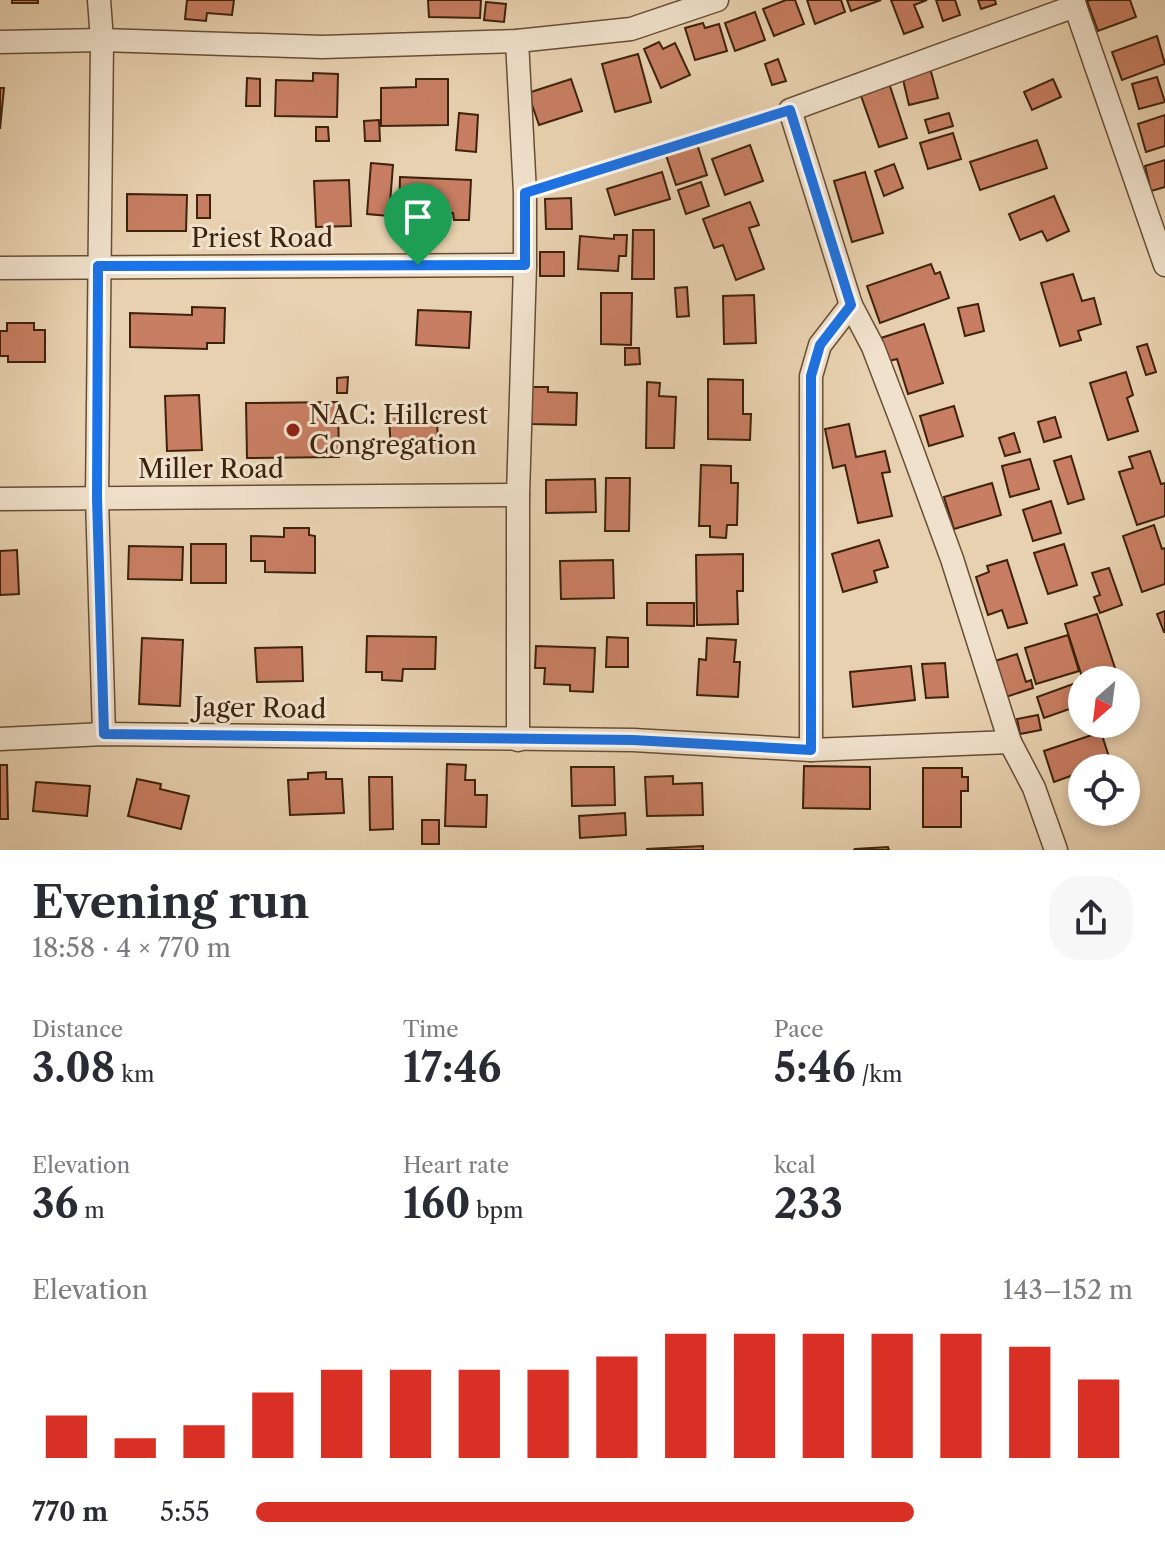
<!DOCTYPE html>
<html lang="en">
<head>
<meta charset="utf-8">
<style>
	body { margin:0; font-family:"Libre Caslon Text",serif; background:#f7f7f7; color:#2b2b33; height:100vh; display:flex; flex-direction:column; font-size:30px; white-space:nowrap }
	* { box-sizing:border-box; margin:0 }
	p { font-size:26px; color:#7c7c81 }
	.icon { flex:none; width:44px; height:44px; fill:none; stroke:currentColor; stroke-width:2; stroke-linecap:round; stroke-linejoin:round }
	.map { position:relative; height:850px; overflow:hidden }
	.panel { display:flex; flex-direction:column; background:#fff; flex:1 }
	.panel>* { flex:none }
	.needle { width:52px; rotate:208deg }
	.controls { position:absolute; left:1068px; top:666px; display:grid; gap:16px }
	.controls a { display:grid; place-items:center; width:72px; height:72px; border-radius:50%; background:#fff; box-shadow:0 4px 12px #0003; font-size:40px }
	.pin { position:absolute; display:grid; place-items:center; width:68px; height:68px; color:#fff; margin:-82px -34px; border-radius:50% 50% 50% 0; rotate:-45deg; box-shadow:0 0 8px #0007 }
	.pin .icon { rotate:45deg }
	.round { display:grid; place-items:center; flex:none; width:84px; height:84px; border-radius:32px; background:#f7f7f7 }
	.summary { display:flex; align-items:center; justify-content:space-between; height:136px; padding:0 32px }
	h1 { font-size:44px; font-weight:800; line-height:60px }
	.metrics { display:grid; grid-template-columns:repeat(3,1fr); gap:12px; height:136px; padding:8px 32px }
	.metrics div { display:grid; align-content:center }
	.metrics b { font-size:40px; font-weight:800 }
	.metrics small { font-size:22px; font-weight:400 }
	.metrics p { font-size:22px }
	.chart { height:224px; padding:16px 32px }
	.chart p { display:flex; justify-content:space-between }
	.chart svg { width:100%; height:144px; margin-top:8px; stroke:#d93025; stroke-width:6 }
	ul { padding:0 32px; list-style:none; font-size:26px }
	li { display:grid; grid-template-columns:128px 96px 1fr; align-items:center; height:60px }
	li i { height:20px; border-radius:10px; background:#d93025 }
	.map>svg:first-child { display:block }
	.building { fill:#c77e62; stroke:#3e220c; stroke-width:2 }
	.lines { fill:none; stroke-linecap:round; stroke-linejoin:round }
	.street-casing { stroke:#684e35; stroke-width:25 }
	.path { stroke:#3e220c; stroke-width:4; stroke-dasharray:6 4; stroke-linecap:butt }
	.street { stroke:#f0e1cc; stroke-width:22 }
	.route-casing { stroke:#fff; stroke-width:16 }
	.route { stroke:#1a73e8; stroke-width:10 }
	.poi-dot { fill:#8f2418; stroke:#f0e1cc; stroke-width:3 }
	.labels { text-anchor:middle; stroke-width:6; stroke-linejoin:round; paint-order:stroke }
	.street-label { font-size:26px; fill:#3e220c; stroke:#f0e1cc }
	.poi-label { font-size:26px; fill:#3e220c; stroke:#f0e1cc; text-anchor:start }
</style>
</head>
<body>
<div class="map">
<svg width="1165" height="850" viewBox="0 0 1165 850">
	<rect width="100%" height="100%" fill="#e8d1b0"/>
	<filter id="stains"><feTurbulence type="fractalNoise" baseFrequency=".0025" numOctaves="4"/><feColorMatrix values="0 0 0 0 .2 0 0 0 0 .09 0 0 0 0 .02 0 0 0 .5 -.17"/></filter>
	<radialGradient id="worn" r=".72"><stop offset=".6" stop-color="#630" stop-opacity="0"/><stop offset="1" stop-color="#630" stop-opacity=".3"/></radialGradient>
	<g class="building">
		<rect x="12" y="0" width="26" height="3"/>
		<path d="M187 0H234L232 15 207 13 206 21 185 19Z"/>
		<path d="M428 0H481L480 18 429 17Z"/>
		<path d="M786 0H795L804 24 774 36 763 9Z"/>
		<path d="M807 0H841L845 12 815 24Z"/>
		<path d="M847 0H881L851 11Z"/>
		<path d="M891 0H927L914 5 923 27 904 34Z"/>
		<path d="M936 0H955L960 15 943 21Z"/>
		<path d="M978 0H995L996 4 981 9Z"/>
		<path d="M1091 0H1130L1136 17 1098 31 1087 1Z"/>
		<path d="M486 2 506 4 504 22 484 20Z"/>
		<path d="M755 12 765 40 735 51 725 23Z"/>
		<path d="M703 23 705 28 719 24 727 51 695 60 685 28Z"/>
		<path d="M1157 36 1165 64 1122 80 1112 52Z"/>
		<path d="M659 42 663 49 675 43 690 75 661 88 644 49Z"/>
		<path d="M638 54 651 102 615 112 602 64Z"/>
		<path d="M778 59 786 81 772 85 765 64Z"/>
		<path d="M929 64 938 98 909 105 901 71Z"/>
		<path d="M313 73 338 74 337 117 275 116 276 80 313 81Z"/>
		<path d="M1157 77 1165 102 1139 109 1132 84Z"/>
		<path d="M247 78 260 79V106H246Z"/>
		<path d="M416 79H448V125L381 126V88L416 87Z"/>
		<path d="M571 79 582 111 539 125 528 93Z"/>
		<path d="M1053 79 1061 97 1032 110 1024 92Z"/>
		<path d="M888 80 907 138 879 147 859 90Z"/>
		<path d="M0 88H4L0 129Z"/>
		<path d="M459 113 478 115 476 152 456 150Z"/>
		<path d="M949 113 953 126 929 133 925 120Z"/>
		<path d="M1165 115V146L1146 152 1138 124Z"/>
		<path d="M379 120 380 141H365L364 121Z"/>
		<path d="M316 127H328L329 141H316Z"/>
		<path d="M953 133 961 159 928 169 920 143Z"/>
		<path d="M1037 140 1047 168 980 190 970 162Z"/>
		<path d="M697 144 707 175 676 185 666 155Z"/>
		<path d="M750 145 763 181 725 195 712 159Z"/>
		<path d="M1165 160V187L1151 191 1145 166Z"/>
		<path d="M371 163 393 165 389 216 367 214Z"/>
		<path d="M894 164 903 188 884 196 875 171Z"/>
		<path d="M662 172 670 199 615 215 607 189Z"/>
		<path d="M865 172 883 233 852 242 834 181Z"/>
		<path d="M400 177 471 180 469 220H454L453 213 421 212V224L399 223Z"/>
		<path d="M349 180 351 226 316 227 314 181Z"/>
		<path d="M701 182 709 206 686 214 678 190Z"/>
		<path d="M127 194 187 195 186 231H127Z"/>
		<rect x="197" y="195" width="13" height="23"/>
		<path d="M1054 196 1069 231 1047 241 1042 231 1020 240 1009 214Z"/>
		<path d="M571 198 572 229H546L545 199Z"/>
		<path d="M750 202 759 225 749 228 764 269 736 280 723 245 714 248 703 219Z"/>
		<path d="M633 230H654V279H632Z"/>
		<path d="M614 235H627L626 256H619L618 271 578 269 580 236 614 239Z"/>
		<rect x="540" y="252" width="24" height="24"/>
		<path d="M931 264 935 274 940 272 949 298 880 323 867 286Z"/>
		<path d="M1073 274 1082 301 1094 298 1101 324 1078 331 1081 340 1060 346 1041 283Z"/>
		<path d="M687 287 689 316 677 317 675 288Z"/>
		<path d="M601 293H632L631 345 601 344Z"/>
		<path d="M754 295 756 343 724 344 723 296Z"/>
		<path d="M978 304 984 331 965 336 958 308Z"/>
		<path d="M192 307 225 308 224 343H207V349L130 347V313L192 315Z"/>
		<path d="M418 310 471 312 469 348 416 345Z"/>
		<path d="M7 323H34V330H45V362H8V356H0V331H7Z"/>
		<path d="M924 324 943 383 908 394 897 359 889 361 881 338Z"/>
		<path d="M1147 344 1156 372 1146 375 1137 347Z"/>
		<path d="M625 348H639L640 364 625 365Z"/>
		<path d="M1126 372 1133 395 1127 398 1138 431 1108 440 1090 383Z"/>
		<path d="M348 377 347 393H337V378Z"/>
		<path d="M708 379 743 380V414H751L750 440 708 439Z"/>
		<path d="M647 382 660 383 659 396 676 397 674 448H646Z"/>
		<path d="M531 387H548V392L577 393 576 425 531 424Z"/>
		<path d="M199 395 202 450 167 451 165 396Z"/>
		<path d="M338 402 339 457 247 458 246 403Z"/>
		<path d="M404 404H418L419 415 437 414 438 450 391 452 389 416 405 415Z"/>
		<path d="M954 406 963 436 929 446 920 416Z"/>
		<path d="M1055 417 1061 437 1044 442 1038 422Z"/>
		<path d="M849 424 856 457 885 451 890 472 882 473 892 516 858 523 845 465 833 468 825 429Z"/>
		<path d="M1014 433 1020 452 1005 456 999 438Z"/>
		<path d="M1150 451 1161 484 1165 483V516L1137 525 1119 472 1133 468 1129 457Z"/>
		<path d="M1071 456 1084 499 1068 504 1054 461Z"/>
		<path d="M1030 459 1039 489 1010 497 1002 466Z"/>
		<path d="M701 465 731 466V483H738L737 525H727L726 538 710 537V526H699Z"/>
		<path d="M606 478H630L629 531H605Z"/>
		<path d="M595 479 596 512 546 513V480Z"/>
		<path d="M992 483 1001 515 954 529 944 497Z"/>
		<path d="M1051 501 1061 533 1033 541 1023 510Z"/>
		<path d="M1154 525 1162 549 1165 548V584L1142 592 1123 536Z"/>
		<path d="M284 528H309V535L315 536V573L265 572V561H251V536L284 537Z"/>
		<path d="M879 540 888 567 874 571 877 582 843 592 832 554Z"/>
		<rect x="191" y="544" width="35" height="39"/>
		<path d="M1064 544 1077 585 1048 594 1034 553Z"/>
		<path d="M129 546 183 547 182 580 128 579Z"/>
		<path d="M17 550 19 594 0 595V551Z"/>
		<path d="M743 554V591H737L738 624 697 625 696 555Z"/>
		<path d="M613 560 614 598 561 599 560 561Z"/>
		<path d="M1007 560 1027 623 1008 628 1002 610 988 615 976 577 989 572 987 566Z"/>
		<path d="M1109 568 1122 605 1100 613 1094 597 1100 595 1092 573Z"/>
		<path d="M647 603H694V626L647 625Z"/>
		<path d="M1165 611V632H1164L1157 614Z"/>
		<path d="M1097 614 1119 680H1083L1065 624Z"/>
		<path d="M1068 635 1079 671 1036 684 1025 648Z"/>
		<path d="M367 636 436 637 435 669H403L402 681 382 680V672H366Z"/>
		<path d="M607 637 628 638V667H606Z"/>
		<path d="M142 638 183 640 180 706 139 704Z"/>
		<path d="M707 638 736 640 734 662H740L738 697 697 695 699 659 706 660Z"/>
		<path d="M536 646 595 648 593 692 570 691V685L544 684 545 668H535Z"/>
		<path d="M302 647 303 681 257 682 255 648Z"/>
		<path d="M1017 654 1026 682 1031 680 1033 688 1003 698 992 662Z"/>
		<path d="M945 663 948 697 926 698 922 664Z"/>
		<path d="M911 666 915 700 853 707 850 672Z"/>
		<path d="M1073 684 1081 705 1044 718 1037 697Z"/>
		<path d="M1038 715 1041 730 1020 734 1017 719Z"/>
		<path d="M1101 732 1111 763 1096 768H1082V772L1054 782 1044 751Z"/>
		<path d="M447 764 466 765 465 780H475V795H487L486 827 445 826Z"/>
		<path d="M0 765H7L8 819H0Z"/>
		<path d="M804 766 870 767V809L803 808Z"/>
		<path d="M571 767H614L615 805 572 806Z"/>
		<path d="M923 768H962V777H968V791H961V827H923Z"/>
		<path d="M326 772V779H342L344 813 290 815 288 780 308 779V773Z"/>
		<path d="M673 776V784L702 783 703 815 647 816 645 777Z"/>
		<path d="M369 777H392L393 829 370 830Z"/>
		<path d="M137 779 161 784 160 789 189 796 181 829 128 816Z"/>
		<path d="M36 782 90 786 87 816 33 811Z"/>
		<path d="M625 813 626 835 580 838 579 816Z"/>
		<rect x="422" y="820" width="17" height="24"/>
		<path d="M703 846V850H647V849Z"/>
		<path d="M888 847 889 850H854L855 849Z"/>
	</g>
	<g class="lines">
		<defs>
			<g id="street">
				<path d="M99 0 102 40 97 498 104 734"/>
				<path d="M1073 0 1165 265"/>
				<path d="M517 41 525 193V265L518 495V740"/>
				<path d="M0 42 102 40 322 47 517 41 631 29 717 0"/>
				<path d="M0 268 525 265"/>
				<path d="M0 499 518 495"/>
				<path d="M0 739 104 734 633 740 811 750V376L820 345 851 305"/>
				<path d="M811 750 1010 742"/>
				<path d="M1056 850 1034 788 1010 742 952 559 904 428 873 347 851 305 790 110 1075 6"/>
			</g>
		</defs>
		<use href="#street" class="street-casing"/>
		<path class="path" d="M544 186 768 116"/>
		<use href="#street" class="street"/>
	</g>
	<g class="lines">
		<defs>
			<path id="route" d="M790 110 851 305 820 345 811 376V750L633 740 104 734 97 498 98 266 525 265V193Z"/>
		</defs>
		<use href="#route" class="route-casing"/>
		<use href="#route" class="route"/>
	</g>
	<circle class="poi-dot" cx="293" cy="430" r="8"/>
	<g class="labels">
		<g class="street-label">
			<text x="262" y="247">Priest Road</text>
			<text x="211" y="478">Miller Road</text>
			<text transform="translate(260 708) rotate(1)" y="9">Jager Road</text>
		</g>
		<g class="poi-label">
			<text x="309" y="424">NAC: Hillcrest<tspan x="309" dy="30">Congregation</tspan></text>
		</g>
	</g>
	<rect width="100%" height="100%" filter="url(#stains)"/>
	<rect width="100%" height="100%" fill="url(#worn)"/>
</svg>
<div class="controls">
<a><svg class="needle" viewBox="-14 -14 28 28"><path d="M0-13l5 13h-10z" fill="#e53935"/><path d="M0 13l5-13h-10z" fill="#7c7c81"/></svg></a>
<a><svg class="icon" aria-label="locate" viewBox="0 0 24 24"><circle cx="12" cy="12" r="6"/><path d="M12 2v4M12 18v4M2 12h4M18 12h4"/></svg></a>
</div>
<div class="pin" style="left:418px;top:265px;background:#1e9e55"><svg class="icon" aria-label="arrive" viewBox="0 0 24 24"><path d="M6 21V4h12l-3 4 3 4H6"/></svg></div>
</div>
<section class="panel">
<div class="summary"><div><h1>Evening run</h1><p>18:58 · 4 × 770 m</p></div><a class="round"><svg class="icon" aria-label="share" viewBox="0 0 24 24"><path d="M12 15V3M7 8l5-5 5 5M5 13v7h14v-7"/></svg></a></div>
<div class="metrics">
<div><p>Distance</p><b>3.08<small> km</small></b></div>
<div><p>Time</p><b>17:46</b></div>
<div><p>Pace</p><b>5:46<small> /km</small></b></div>
</div>
<div class="metrics">
<div><p>Elevation</p><b>36<small> m</small></b></div>
<div><p>Heart rate</p><b>160<small> bpm</small></b></div>
<div><p>kcal</p><b>233</b></div>
</div>
<div class="chart"><p><span>Elevation</span>143–152 m</p>
<svg viewBox="0 0 160 44" preserveAspectRatio="none"><path d="M5 44V31M15 44V38M25 44V34M35 44V24M45 44V17M55 44V17M65 44V17M75 44V17M85 44V13M95 44V6M105 44V6M115 44V6M125 44V6M135 44V6M145 44V10M155 44V20"/></svg>
</div>
<ul>
<li><b>770 m</b>5:55<i style="width:75%"></i></li>
</ul>
</section>
</body>
</html>
